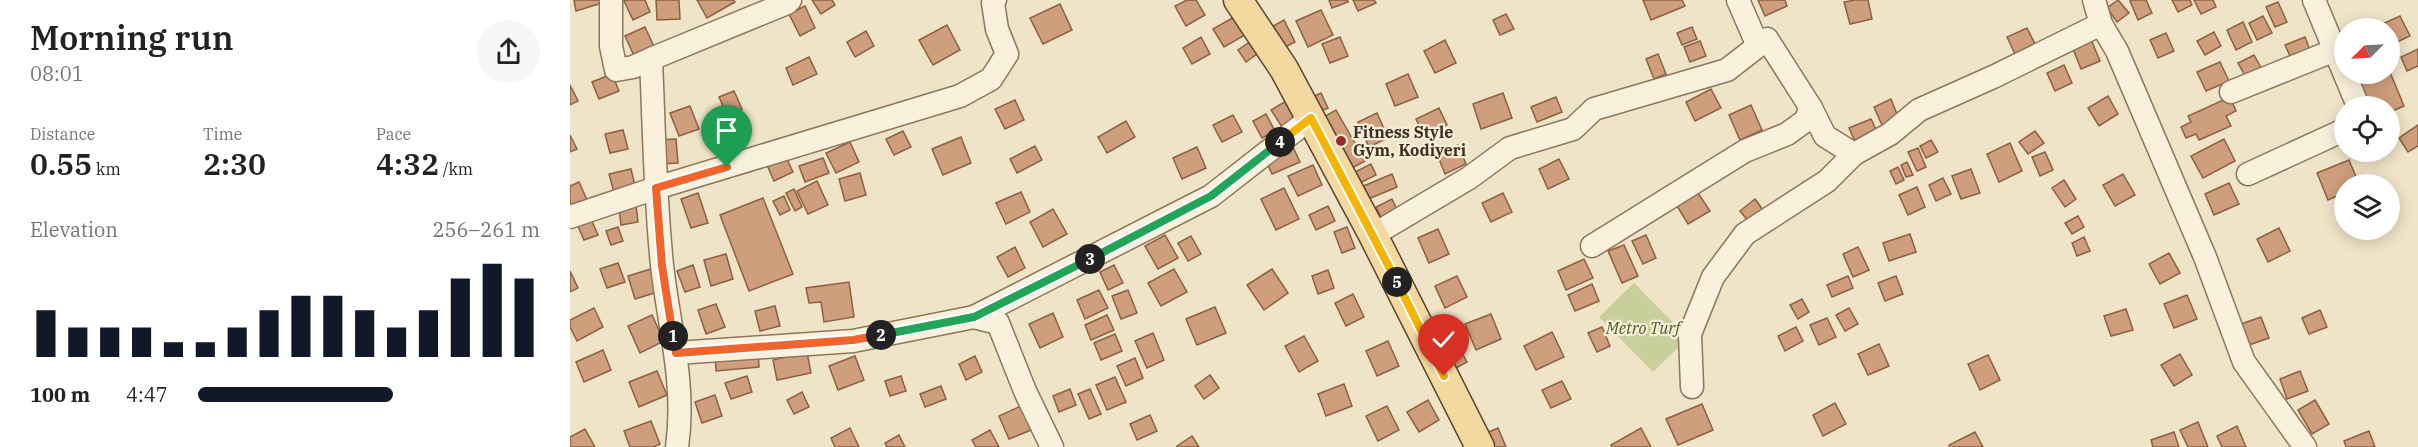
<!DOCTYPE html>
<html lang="en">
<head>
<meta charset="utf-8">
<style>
	body { margin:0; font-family:"IBM Plex Serif",serif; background:#f6f6f6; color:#222; height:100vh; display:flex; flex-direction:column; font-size:22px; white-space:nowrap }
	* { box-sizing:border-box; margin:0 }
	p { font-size:20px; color:#767676 }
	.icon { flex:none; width:33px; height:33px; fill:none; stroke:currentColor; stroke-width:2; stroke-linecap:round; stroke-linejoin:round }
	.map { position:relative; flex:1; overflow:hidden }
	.drawer { display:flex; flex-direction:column; background:#fff; width:570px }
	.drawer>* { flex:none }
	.needle { width:39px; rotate:246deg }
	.controls { position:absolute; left:1764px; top:18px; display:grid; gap:12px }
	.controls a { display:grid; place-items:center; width:66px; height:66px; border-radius:50%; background:#fff; box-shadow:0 3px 15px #0003; font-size:30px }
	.pin { position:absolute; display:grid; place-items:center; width:51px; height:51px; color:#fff; margin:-62px -26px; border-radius:50% 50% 50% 0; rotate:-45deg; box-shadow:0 0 6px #0007 }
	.pin .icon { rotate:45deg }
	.km { position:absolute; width:30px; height:30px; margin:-15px; border-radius:50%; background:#222; color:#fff; font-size:16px; line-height:30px; text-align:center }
	.round { display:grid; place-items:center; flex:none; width:63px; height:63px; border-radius:32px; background:#f6f6f6 }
	.headline { display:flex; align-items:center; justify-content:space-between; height:102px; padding:0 30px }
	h1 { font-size:33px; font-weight:600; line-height:45px }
	.metrics { display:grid; grid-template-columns:repeat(3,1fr); gap:9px; height:102px; padding:6px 30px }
	.metrics div { display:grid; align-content:center }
	.metrics b { font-size:30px; font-weight:600 }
	.metrics small { font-size:16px; font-weight:400 }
	.metrics p { font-size:16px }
	.chart { height:168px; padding:12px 30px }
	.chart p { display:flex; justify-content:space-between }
	.chart svg { width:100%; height:108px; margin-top:6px; stroke:#111827; stroke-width:6 }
	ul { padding:0 30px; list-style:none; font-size:20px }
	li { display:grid; grid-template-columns:96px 72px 1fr; align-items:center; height:45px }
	li i { height:15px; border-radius:8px; background:#111827 }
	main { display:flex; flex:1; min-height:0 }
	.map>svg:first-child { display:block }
	.green { fill:#c9cf9b }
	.building { fill:#cf9f7d; stroke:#8d5f41; stroke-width:1.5 }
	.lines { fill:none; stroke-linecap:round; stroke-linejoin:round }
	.minor-casing { stroke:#8d765c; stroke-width:25 }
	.major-casing { stroke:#5b4430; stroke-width:31 }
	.minor { stroke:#faf1dc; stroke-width:22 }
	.major { stroke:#f3d9a0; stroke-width:28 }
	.split-1-casing { stroke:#fff; stroke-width:12 }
	.split-2-casing { stroke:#fff; stroke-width:12 }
	.split-3-casing { stroke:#fff; stroke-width:12 }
	.split-4-casing { stroke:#fff; stroke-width:12 }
	.split-5-casing { stroke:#fff; stroke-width:12 }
	.split-6-casing { stroke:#fff; stroke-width:12 }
	.split-1 { stroke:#f0652b; stroke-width:8 }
	.split-2 { stroke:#f0652b; stroke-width:8 }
	.split-3 { stroke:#22a559; stroke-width:8 }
	.split-4 { stroke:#22a559; stroke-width:8 }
	.split-5 { stroke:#f5b400; stroke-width:8 }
	.split-6 { stroke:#f5b400; stroke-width:8 }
	.poi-dot { fill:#9e2a2b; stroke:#f7eed8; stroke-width:2 }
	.labels { text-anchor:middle; stroke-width:4.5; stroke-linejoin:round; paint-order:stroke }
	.poi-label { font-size:16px; font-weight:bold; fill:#3d2e20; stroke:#f7eed8; text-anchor:start }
	.park-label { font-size:16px; font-style:italic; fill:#4d5a26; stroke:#f7eed8 }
</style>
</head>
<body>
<main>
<section class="drawer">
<div class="headline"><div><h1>Morning run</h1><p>08:01</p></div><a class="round"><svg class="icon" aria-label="share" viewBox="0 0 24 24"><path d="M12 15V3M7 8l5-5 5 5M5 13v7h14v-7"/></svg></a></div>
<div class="metrics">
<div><p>Distance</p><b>0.55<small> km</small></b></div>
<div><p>Time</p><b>2:30</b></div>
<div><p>Pace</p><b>4:32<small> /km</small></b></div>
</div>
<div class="chart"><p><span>Elevation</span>256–261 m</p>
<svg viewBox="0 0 160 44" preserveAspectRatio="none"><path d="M5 44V25M15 44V32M25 44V32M35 44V32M45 44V38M55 44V38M65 44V32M75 44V25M85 44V19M95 44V19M105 44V25M115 44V32M125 44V25M135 44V12M145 44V6M155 44V12"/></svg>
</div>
<ul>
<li><b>100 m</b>4:47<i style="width:57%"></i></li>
</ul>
</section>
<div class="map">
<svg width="1848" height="447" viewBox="0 0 1848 447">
	<rect width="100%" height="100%" fill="#f0e4c8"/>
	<path class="green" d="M1064 283 1118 338 1083 372 1029 317Z"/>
	<g class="building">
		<path d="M4 0H34L35 2 6 11Z"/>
		<path d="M57 0H75L80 12 63 20 54 1Z"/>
		<path d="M86 0H109L110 19 87 20Z"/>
		<path d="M127 0H163L165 2 137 18Z"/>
		<path d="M242 0H262L265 5 251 14Z"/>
		<path d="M617 0H626L635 15 616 26 605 6Z"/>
		<path d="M759 0H778V2L762 8Z"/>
		<path d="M783 0H804L806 3 788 11Z"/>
		<path d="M1073 0H1112L1115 6 1081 20Z"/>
		<path d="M1188 0H1215L1217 6 1195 16Z"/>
		<path d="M1285 0H1298L1302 19 1280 24 1274 2Z"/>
		<path d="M1548 0 1559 13 1547 22 1537 8Z"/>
		<path d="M1563 0H1576L1582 13 1568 20 1560 1Z"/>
		<path d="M1602 0H1620L1622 5 1608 12Z"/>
		<path d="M1624 0H1643L1646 7 1631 14Z"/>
		<path d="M1708 2 1717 22 1705 27 1696 7Z"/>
		<path d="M490 4 502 30 473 44 460 18Z"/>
		<path d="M235 6 245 28 230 36 219 14Z"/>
		<path d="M751 10 763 35 738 47 726 21Z"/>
		<path d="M936 14 944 29 930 35 923 20Z"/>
		<path d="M1693 16 1702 33 1687 40 1679 23Z"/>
		<path d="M1830 16 1840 36 1821 45 1820 28H1814L1812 24Z"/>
		<path d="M664 17 675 35 654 47 643 29Z"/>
		<path d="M714 20 725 42 710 50 698 29Z"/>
		<path d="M1673 22 1682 42 1666 50 1657 30Z"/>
		<path d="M377 25 390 50 363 65 349 40Z"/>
		<path d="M75 27 85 49 65 58 55 36Z"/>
		<path d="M1122 27 1127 39 1112 45 1107 33Z"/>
		<path d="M1457 28 1466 46 1446 56 1437 37Z"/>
		<path d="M296 31 304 46 285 57 277 42Z"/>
		<path d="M1644 32 1651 46 1635 55 1627 41Z"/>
		<path d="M1596 33 1604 51 1588 58 1580 40Z"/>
		<path d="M631 37 640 54 622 64 613 48Z"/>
		<path d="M770 37 778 56 760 63 752 44Z"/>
		<path d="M1520 37 1530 61 1511 69 1501 44Z"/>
		<path d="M1735 37 1740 50 1721 58 1715 45Z"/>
		<path d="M684 39 691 51 676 62 668 50Z"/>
		<path d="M875 40 886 63 865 73 854 51Z"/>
		<path d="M1130 41 1136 56 1120 62 1114 47Z"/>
		<path d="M1848 49V66L1837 71 1831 57Z"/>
		<path d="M1088 54 1096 74 1084 79 1076 59Z"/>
		<path d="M1684 55 1694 73 1678 81 1668 63Z"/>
		<path d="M239 57 247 74 223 85 216 68Z"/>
		<path d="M1650 62 1659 81 1636 91 1627 72Z"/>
		<path d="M1494 65 1502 83 1485 91 1477 73Z"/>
		<path d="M1820 72 1834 106 1820 112V106H1798L1789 85Z"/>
		<path d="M42 74 49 91 29 99 22 82Z"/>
		<path d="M838 74 848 97 825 106 816 84Z"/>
		<path d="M0 85 8 101 0 105Z"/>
		<path d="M1141 89 1151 108 1125 121 1116 102Z"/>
		<path d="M164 91 172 109 157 115 149 97Z"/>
		<path d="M751 93 758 108 742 115 736 100Z"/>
		<path d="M933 93 942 118 911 129 903 104Z"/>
		<path d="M1538 96 1548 114 1529 126 1518 108Z"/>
		<path d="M986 97 992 112 967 122 961 107Z"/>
		<path d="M1660 97 1666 111 1656 116 1661 126 1629 140 1626 134 1616 138 1611 127 1621 122 1618 116Z"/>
		<path d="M1321 99 1328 117 1312 125 1304 107Z"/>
		<path d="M445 100 454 120 435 129 425 109Z"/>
		<path d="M716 101 726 117 712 127 701 110Z"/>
		<path d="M1181 105 1192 130 1170 140 1159 115Z"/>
		<path d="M120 106 129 129 109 136 100 113Z"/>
		<path d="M869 108 877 125 854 136 846 119Z"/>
		<path d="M766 110 795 161 775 172 747 121Z"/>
		<path d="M807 113 818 138 799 147 788 122Z"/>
		<path d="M696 114 705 131 692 138 683 121Z"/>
		<path d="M663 115 672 132 652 142 643 125Z"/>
		<path d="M1301 119 1308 134 1286 144 1279 128Z"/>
		<path d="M556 121 565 137 537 153 528 137Z"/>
		<path d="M1848 125V146L1838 152 1829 138Z"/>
		<path d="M53 130 58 149 40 153 35 134Z"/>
		<path d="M333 131 341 147 324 155 316 139Z"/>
		<path d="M1465 131 1474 143 1458 154 1449 142Z"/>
		<path d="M0 135 7 149 0 152Z"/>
		<path d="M391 137 401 163 373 175 362 149Z"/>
		<path d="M106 139 108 163 90 164 87 140Z"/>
		<path d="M1654 139 1665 161 1633 178 1621 156Z"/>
		<path d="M1361 140 1368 152 1356 158 1350 146Z"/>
		<path d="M280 142 289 162 266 173 256 153Z"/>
		<path d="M1440 143 1452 171 1429 182 1417 154Z"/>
		<path d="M722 145 730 162 702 174 695 158Z"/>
		<path d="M888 145 896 164 875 174 867 154Z"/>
		<path d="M465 146 472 160 447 173 440 159Z"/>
		<path d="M627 147 636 168 612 179 603 158Z"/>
		<path d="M1348 148 1356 167 1347 171 1338 152Z"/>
		<path d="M1475 152 1483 170 1470 176 1462 157Z"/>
		<path d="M215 155 223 172 204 181 196 163Z"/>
		<path d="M253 158 259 173 235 182 229 166Z"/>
		<path d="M989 159 999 179 978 189 969 169Z"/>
		<path d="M1779 160 1789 184H1774V193L1758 200 1747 173Z"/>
		<path d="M1337 162 1343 175 1336 177 1331 165Z"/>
		<path d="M801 164 806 175 784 186 779 175Z"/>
		<path d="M743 165 752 185 728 196 718 176Z"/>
		<path d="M1328 167 1334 180 1326 184 1320 171Z"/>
		<path d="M61 169 66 190 45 196 39 174Z"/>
		<path d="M1401 169 1410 193 1391 199 1382 176Z"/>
		<path d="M290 173 296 195 275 201 269 179Z"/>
		<path d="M822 174 827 187 789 203 784 190Z"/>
		<path d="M1553 174 1565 195 1545 206 1533 185Z"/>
		<path d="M1373 178 1381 194 1366 201 1359 185Z"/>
		<path d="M1494 180 1506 199 1495 207 1482 188Z"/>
		<path d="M247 181 258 205 238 214 227 191Z"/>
		<path d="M9 182 18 202 0 210V186Z"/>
		<path d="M1659 183 1669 204 1644 215 1635 194Z"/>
		<path d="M1347 187 1355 207 1338 215 1329 195Z"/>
		<path d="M714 188 729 219 706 230 691 199Z"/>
		<path d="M224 189 232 207 225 211 216 193Z"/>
		<path d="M451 192 460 212 436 224 426 203Z"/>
		<path d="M128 193 138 223 121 228 111 199Z"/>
		<path d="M933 193 942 212 921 222 912 203Z"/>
		<path d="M1128 193 1140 211 1118 224 1107 206Z"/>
		<path d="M214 196 220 210 210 215 203 201Z"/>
		<path d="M193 198 223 274 179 291 150 215Z"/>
		<path d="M822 199 829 214 813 222 806 207Z"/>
		<path d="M1185 199 1193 210 1179 222 1170 211Z"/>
		<path d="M66 205 68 222 51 225 49 208Z"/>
		<path d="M758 206 765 221 746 230 739 215Z"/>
		<path d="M483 209 497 234 473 247 460 222Z"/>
		<path d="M1508 216 1514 227 1502 234 1495 223Z"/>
		<path d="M21 219 28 235 14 240 7 224Z"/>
		<path d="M48 227 53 241 41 245 36 231Z"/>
		<path d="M777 227 785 248 772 253 764 232Z"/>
		<path d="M1709 228 1720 251 1698 262 1687 239Z"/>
		<path d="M868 229 879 254 859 263 848 238Z"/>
		<path d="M1340 234 1346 252 1319 261 1313 243Z"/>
		<path d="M595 235 608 258 588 269 575 246Z"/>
		<path d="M1076 235 1086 258 1073 264 1062 241Z"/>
		<path d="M621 236 631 254 618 261 608 243Z"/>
		<path d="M1514 237 1520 251 1507 256 1502 243Z"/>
		<path d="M1054 245 1068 276 1052 283 1038 251Z"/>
		<path d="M445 247 455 268 438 277 427 257Z"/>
		<path d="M1288 247 1299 270 1283 277 1273 254Z"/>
		<path d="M1599 253 1610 273 1590 284 1579 264Z"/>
		<path d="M156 254 163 279 141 286 134 260Z"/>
		<path d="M1014 259 1023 278 996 290 988 271Z"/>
		<path d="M48 263 55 282 37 288 30 269Z"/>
		<path d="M123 265 130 287 115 292 107 271Z"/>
		<path d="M544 265 553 283 538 290 530 272Z"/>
		<path d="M84 268 91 291 65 299 58 276Z"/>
		<path d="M604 269 617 292 591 306 578 283Z"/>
		<path d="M702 269 718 293 694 310 677 285Z"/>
		<path d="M758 270 764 288 748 294 742 276Z"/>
		<path d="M0 271 8 288 0 292Z"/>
		<path d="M887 276 897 297 875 308 865 286Z"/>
		<path d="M1278 276 1283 288 1262 297 1257 285Z"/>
		<path d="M1326 276 1333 294 1315 301 1308 283Z"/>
		<path d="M279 282 284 317 254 322 251 302 239 303 236 288Z"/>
		<path d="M1022 284 1029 301 1005 311 998 295Z"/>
		<path d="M529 290 538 308 515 319 507 300Z"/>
		<path d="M558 290 567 313 551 319 542 296Z"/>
		<path d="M783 294 794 317 776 326 765 303Z"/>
		<path d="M1617 295 1627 319 1604 328 1594 304Z"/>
		<path d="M1232 299 1239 312 1228 319 1220 305Z"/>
		<path d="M146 304 155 327 136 334 128 310Z"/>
		<path d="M205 306 210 326 190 331 185 311Z"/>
		<path d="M645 307 656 333 627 345 616 319Z"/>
		<path d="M24 308 33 327 7 341 0 327V320Z"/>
		<path d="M1279 308 1288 324 1275 331 1266 315Z"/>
		<path d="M1556 309 1563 330 1541 336 1534 316Z"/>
		<path d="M1750 310 1757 327 1739 334 1732 318Z"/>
		<path d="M483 313 493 337 470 348 459 324Z"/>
		<path d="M921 314 931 339 906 350 895 324Z"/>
		<path d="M82 315 94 341 70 353 58 326Z"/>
		<path d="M537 315 544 330 521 340 515 325Z"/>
		<path d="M1691 317 1699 338 1679 345 1671 324Z"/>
		<path d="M1257 318 1266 337 1249 345 1240 325Z"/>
		<path d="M1032 327 1040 346 1027 352 1018 333Z"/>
		<path d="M1226 327 1233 341 1215 351 1208 336Z"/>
		<path d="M982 332 994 357 966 370 954 346Z"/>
		<path d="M583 333 594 360 577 368 565 341Z"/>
		<path d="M881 333 897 362 879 372 863 342Z"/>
		<path d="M545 334 552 351 531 360 524 343Z"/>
		<path d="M734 336 748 361 729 372 715 346Z"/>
		<path d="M818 341 829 366 807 376 796 351Z"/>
		<path d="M1309 344 1319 366 1298 375 1288 354Z"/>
		<path d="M33 350 41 370 14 382 6 362Z"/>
		<path d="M188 352 189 367 146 371 145 356Z"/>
		<path d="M237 352 241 373 207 380 203 360Z"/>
		<path d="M1610 354 1622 375 1604 386 1591 365Z"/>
		<path d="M1418 355 1430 380 1410 390 1398 364Z"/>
		<path d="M285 356 294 380 268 390 259 366Z"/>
		<path d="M405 356 412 372 396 380 389 364Z"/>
		<path d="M565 358 573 378 556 386 547 366Z"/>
		<path d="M87 371 97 395 69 407 59 382Z"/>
		<path d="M1730 371 1738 391 1717 399 1710 379Z"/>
		<path d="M640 375 649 388 634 399 625 386Z"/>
		<path d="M177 376 182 392 161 399 155 383Z"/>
		<path d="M331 376 336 391 320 396 315 381Z"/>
		<path d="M545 377 556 402 537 410 526 385Z"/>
		<path d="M992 381 1001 399 981 408 972 390Z"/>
		<path d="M774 384 782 406 756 416 748 394Z"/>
		<path d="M371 386 376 399 355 407 350 394Z"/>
		<path d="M500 389 506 405 489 412 483 396Z"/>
		<path d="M520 389 531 414 519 419 508 394Z"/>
		<path d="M232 392 239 407 224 414 217 400Z"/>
		<path d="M145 395 152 416 132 423 125 402Z"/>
		<path d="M858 400 869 420 849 432 837 412Z"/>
		<path d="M1745 400 1759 424 1742 434 1728 410Z"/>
		<path d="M1265 403 1276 424 1253 436 1243 415Z"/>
		<path d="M455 404 466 428 439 439 429 416Z"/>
		<path d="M1132 404 1143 430 1108 445 1096 419Z"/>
		<path d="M817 406 829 430 808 441 796 416Z"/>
		<path d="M580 415 587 431 567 440 560 424Z"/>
		<path d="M81 421 90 444 83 447H60L54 431Z"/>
		<path d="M1628 422 1638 447H1618L1610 430Z"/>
		<path d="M1667 426 1676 447H1652L1647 436Z"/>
		<path d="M280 428 289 447H265L261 438Z"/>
		<path d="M928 428 936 447H917L912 435Z"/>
		<path d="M1071 428 1081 447H1042L1041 445Z"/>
		<path d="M15 429 25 447H0V437Z"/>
		<path d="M420 430 429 447H406L402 440Z"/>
		<path d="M1799 431 1805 447H1776L1774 441Z"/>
		<path d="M1405 432 1413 447H1380L1379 445Z"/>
		<path d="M1604 432 1609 447H1583L1581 440Z"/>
		<path d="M329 435 335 447H317L315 443Z"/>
		<path d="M622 436 629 447H608L607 446Z"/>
	</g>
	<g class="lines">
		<defs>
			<g id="minor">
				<path d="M41 0V46L46 70 63 67 81 59"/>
				<path d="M1168 0 1188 46"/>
				<path d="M1524 0 1531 24 1547 51 1635 257 1674 362 1735 447"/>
				<path d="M1744 0 1788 106"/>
				<path d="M1661 92 1765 50"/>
				<path d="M1678 174 1774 130"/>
				<path d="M0 217 86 188 390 96 421 79 437 54 427 29 423 3 425 0"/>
				<path d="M803 235 899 178 940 148 1003 129 1024 109 1157 70 1197 39 1241 108 1255 136 1284 154 1320 134 1349 110 1423 77 1531 24"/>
				<path d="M1022 246 1175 151 1217 134 1235 121 1241 108"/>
				<path d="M404 317 641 196 741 118"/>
				<path d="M106 353 283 341 404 317 428 323 455 391 482 447"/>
				<path d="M1122 387 1120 334 1143 277 1175 234 1257 181 1284 154"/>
				<path d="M107 447C116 385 99 327 92 265 85 197 84 128 81 59L217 3 220 0"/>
			</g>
			<path id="major" d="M668 0 714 69 803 235 910 447"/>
		</defs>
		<use href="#minor" class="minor-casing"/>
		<use href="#major" class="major-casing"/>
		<use href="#minor" class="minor"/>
		<use href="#major" class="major"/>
	</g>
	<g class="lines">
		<defs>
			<path id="split-1" d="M103 336 92 266 86 188 157 167"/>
			<path id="split-2" d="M103 336 106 353 283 340 311 335"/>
			<path id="split-3" d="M311 335 404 317 520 259"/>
			<path id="split-4" d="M520 259 641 196 710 142"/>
			<path id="split-5" d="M710 142 741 118 827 282"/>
			<path id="split-6" d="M827 282 874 376"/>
		</defs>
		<use href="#split-1" class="split-1-casing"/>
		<use href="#split-2" class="split-2-casing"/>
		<use href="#split-3" class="split-3-casing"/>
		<use href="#split-4" class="split-4-casing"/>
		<use href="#split-5" class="split-5-casing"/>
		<use href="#split-6" class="split-6-casing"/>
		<use href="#split-1" class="split-1"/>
		<use href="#split-2" class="split-2"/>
		<use href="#split-3" class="split-3"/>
		<use href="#split-4" class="split-4"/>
		<use href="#split-5" class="split-5"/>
		<use href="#split-6" class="split-6"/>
	</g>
	<circle class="poi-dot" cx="771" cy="141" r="6"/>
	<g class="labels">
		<g class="poi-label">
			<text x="783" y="138">Fitness Style<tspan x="783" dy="18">Gym, Kodiyeri</tspan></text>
		</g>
		<g class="park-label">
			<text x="1073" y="334">Metro Turf</text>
		</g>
	</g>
</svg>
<div class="controls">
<a><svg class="needle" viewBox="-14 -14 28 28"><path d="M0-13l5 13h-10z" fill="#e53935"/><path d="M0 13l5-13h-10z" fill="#767676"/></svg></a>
<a><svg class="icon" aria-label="locate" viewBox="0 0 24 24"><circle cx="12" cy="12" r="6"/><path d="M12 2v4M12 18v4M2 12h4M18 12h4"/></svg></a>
<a><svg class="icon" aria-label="layers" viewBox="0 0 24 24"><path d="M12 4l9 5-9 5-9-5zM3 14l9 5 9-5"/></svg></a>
</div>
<div class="pin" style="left:157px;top:167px;background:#1e9e55"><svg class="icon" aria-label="arrive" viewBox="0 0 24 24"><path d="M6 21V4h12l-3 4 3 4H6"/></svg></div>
<div class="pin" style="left:874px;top:376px;background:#d93025"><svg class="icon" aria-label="check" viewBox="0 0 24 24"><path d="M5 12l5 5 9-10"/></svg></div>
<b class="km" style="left:103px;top:336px">1</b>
<b class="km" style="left:311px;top:335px">2</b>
<b class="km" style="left:520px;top:259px">3</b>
<b class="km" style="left:710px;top:142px">4</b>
<b class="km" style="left:827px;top:282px">5</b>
</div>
</main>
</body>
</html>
